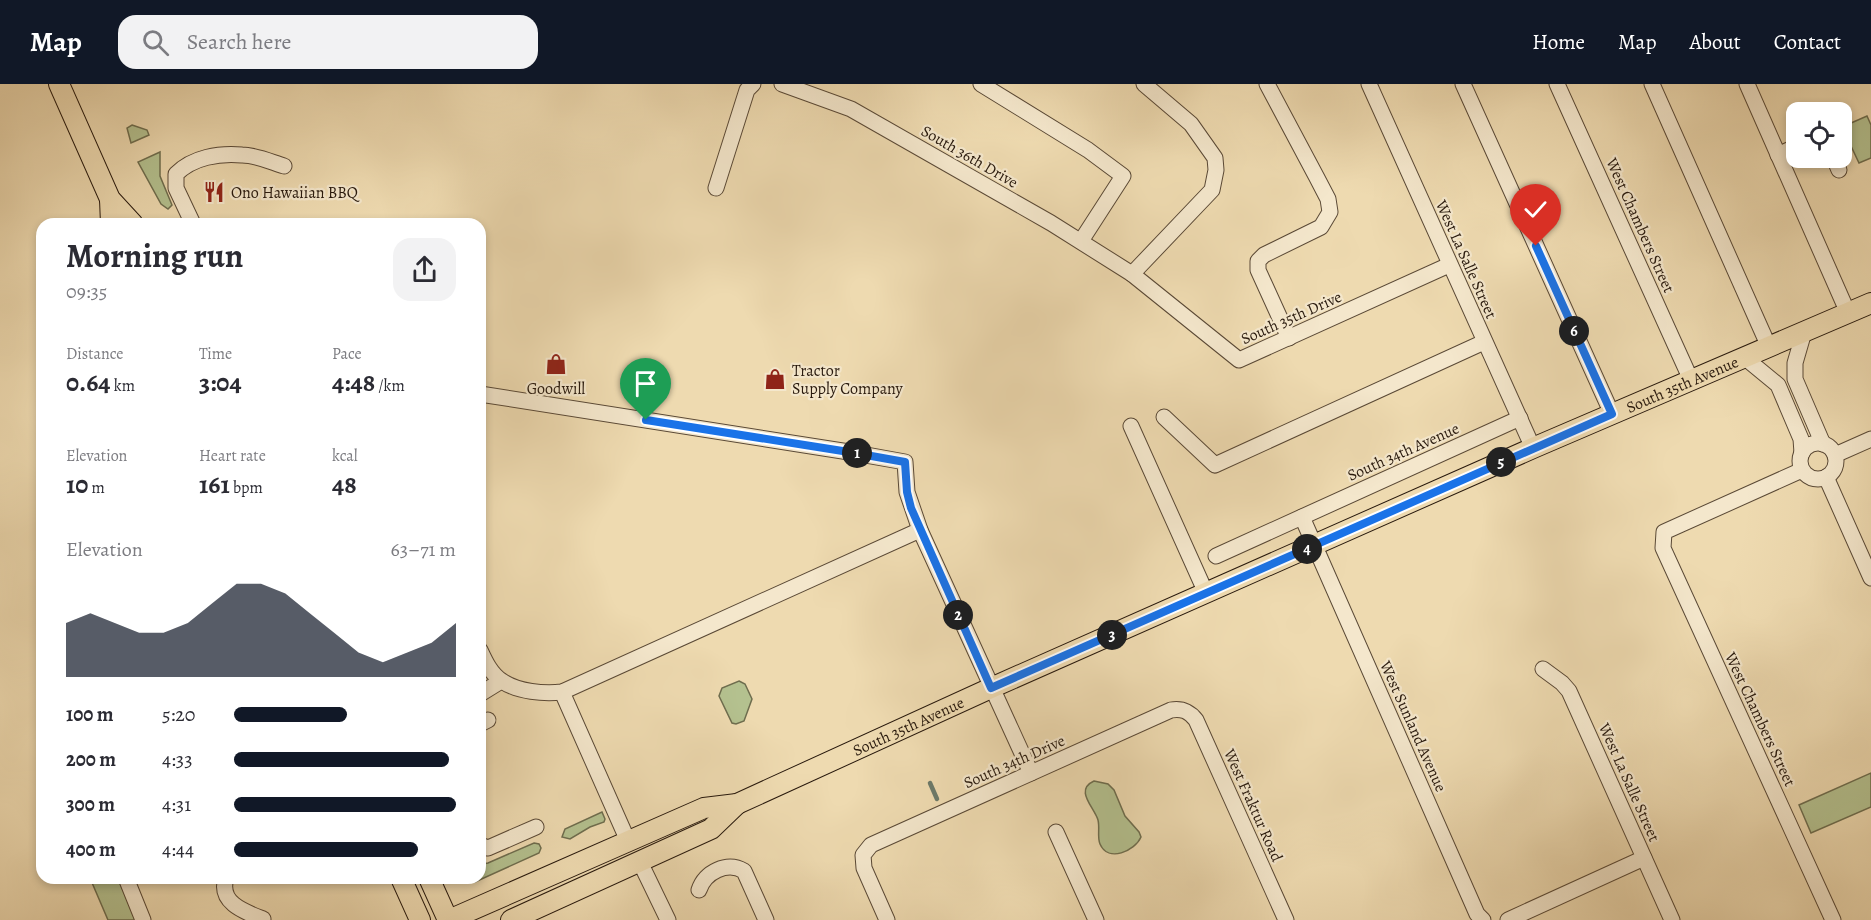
<!DOCTYPE html>
<html lang="en">
<head>
<meta charset="utf-8">
<style>
	body { margin:0; font-family:Alegreya,serif; background:#f2f2f3; color:#2b2b33; height:100vh; display:flex; flex-direction:column; font-size:22px; white-space:nowrap }
	* { box-sizing:border-box; margin:0 }
	p { font-size:20px; color:#7c7c81 }
	.icon { flex:none; width:33px; height:33px; fill:none; stroke:currentColor; stroke-width:2; stroke-linecap:round; stroke-linejoin:round }
	.map { position:relative; flex:1; overflow:hidden }
	.drawer { position:absolute; left:36px; top:134px; width:450px; height:666px; display:flex; flex-direction:column; background:#fff; border-radius:18px; box-shadow:0 3px 9px #0003 }
	.drawer>* { flex:none }
	.buttons { position:absolute; left:1786px; top:18px; display:grid; gap:12px }
	.buttons a { display:grid; place-items:center; width:66px; height:66px; border-radius:12px; background:#fff; box-shadow:0 3px 9px #0003; font-size:30px }
	.pin { position:absolute; display:grid; place-items:center; width:51px; height:51px; color:#fff; margin:-62px -26px; border-radius:50% 50% 50% 0; rotate:-45deg; box-shadow:0 0 6px #0007 }
	.pin .icon { rotate:45deg }
	.km { position:absolute; width:30px; height:30px; margin:-15px; border-radius:50%; background:#222; color:#fff; font-size:16px; line-height:30px; text-align:center }
	.round { display:grid; place-items:center; flex:none; width:63px; height:63px; border-radius:18px; background:#f2f2f3 }
	.head { display:flex; align-items:center; justify-content:space-between; height:102px; padding:0 30px }
	h1 { font-size:33px; font-weight:600; line-height:45px }
	.stats { display:grid; grid-template-columns:repeat(3,1fr); gap:9px; height:102px; padding:6px 30px }
	.stats div { display:grid; align-content:center }
	.stats b { font-size:26px; font-weight:600 }
	.stats small { font-size:16px; font-weight:400 }
	.stats p { font-size:16px }
	.chart { height:168px; padding:12px 30px }
	.chart p { display:flex; justify-content:space-between }
	.chart svg { width:100%; height:108px; margin-top:6px; fill:#111827; opacity:.7 }
	ul { padding:0 30px; list-style:none; font-size:20px }
	li { display:grid; grid-template-columns:96px 72px 1fr; align-items:center; height:45px }
	li i { height:15px; border-radius:8px; background:#111827 }
	header { display:flex; align-items:center; gap:36px; box-sizing:border-box; height:84px; padding:0 30px; background:#111827; color:#fff }
	header strong { font-size:28px }
	nav { display:flex; gap:33px; margin-inline-start:auto; font-size:21px }
	.search { width:420px; height:54px; background:#f2f2f3; display:flex; align-items:center; gap:15px; box-sizing:border-box; padding:0 21px; border-radius:18px; color:#7c7c81; font-size:22px }
	.map>svg:first-child { display:block }
	.green { fill:#b4c18f; stroke:#6e6d4e; stroke-width:1.5 }
	.lines { fill:none; stroke-linecap:round; stroke-linejoin:round }
	.stream { stroke:#6c7a6a; stroke-width:4.5 }
	.minor-casing { stroke:#5a4936; stroke-width:17 }
	.major-casing { stroke:#28190d; stroke-width:22 }
	.minor { stroke:#f4e7cc; stroke-width:15 }
	.major { stroke:#eedab0; stroke-width:20 }
	.route-casing { stroke:#fff; stroke-width:12 }
	.route { stroke:#1a73e8; stroke-width:8 }
	.labels { text-anchor:middle; stroke-width:4.5; stroke-linejoin:round; paint-order:stroke }
	.street-label { font-size:16px; fill:#28190d; stroke:#f4e7cc }
	.poi-label { font-size:16px; fill:#28190d; stroke:#f4e7cc; text-anchor:start }
</style>
</head>
<body>
<header>
<strong>Map</strong>
<div class="search"><svg class="icon" aria-label="search" viewBox="0 0 24 24"><circle cx="10" cy="10" r="6"/><path d="M15 15l6 6"/></svg>Search here</div>
<nav><a>Home</a><a>Map</a><a>About</a><a>Contact</a></nav>
</header>
<div class="map">
<svg width="1871" height="836" viewBox="0 0 1871 836">
	<rect width="100%" height="100%" fill="#eedab0"/>
	<filter id="stains"><feTurbulence type="fractalNoise" baseFrequency=".00333" numOctaves="4"/><feColorMatrix values="0 0 0 0 .2 0 0 0 0 .09 0 0 0 0 .02 0 0 0 .5 -.17"/></filter>
	<radialGradient id="worn" r=".72"><stop offset=".6" stop-color="#630" stop-opacity="0"/><stop offset="1" stop-color="#630" stop-opacity=".3"/></radialGradient>
	<g class="green">
		<path d="M1867 32 1871 41V74L1859 79 1842 43Z"/>
		<path d="M132 41 147 46 149 51 131 59 127 44Z"/>
		<path d="M160 68V92L172 121 168 125 161 120 138 78Z"/>
		<path d="M739 597 745 600 752 615 744 637 736 640 732 639 719 612 722 604Z"/>
		<path d="M1871 689V723L1811 749 1799 721Z"/>
		<path d="M1094 697 1108 700 1114 706 1125 732 1139 748 1141 753C1135 767 1108 779 1100 760 1097 753 1100 744 1098 736 1094 723 1074 706 1094 697Z"/>
		<path d="M602 728 605 735 604 738 590 743 570 755 562 753 565 745Z"/>
		<path d="M534 759 539 760 541 764 539 769 475 798H467L462 794H480V776L482 777 483 780 488 779Z"/>
		<path d="M90 794H122L139 836H108Z"/>
	</g>
	<g class="lines">
		<path class="stream" d="M930 699 937 715"/>
		<defs>
			<g id="minor">
				<path d="M782 0 851 25 1051 139 1132 190 1239 276 1449 181"/>
				<path d="M981 0 1088 66 1123 92 1081 157"/>
				<path d="M1267 0 1316 92 1328 115 1330 128 1321 143 1264 171 1258 177V186L1289 254"/>
				<path d="M1369 0 1533 364"/>
				<path d="M1463 0 1612 330"/>
				<path d="M1557 0 1691 296"/>
				<path d="M1652 0 1769 263"/>
				<path d="M1747 0 1848 229"/>
				<path d="M1778 71 1797 62"/>
				<path d="M1834 74 1839 86"/>
				<path d="M716 104 747 6 753 0"/>
				<path d="M193 140 176 104V90C193 73 219 69 242 71 256 71 271 78 284 82"/>
				<path d="M1132 190 1212 106 1216 86 1215 74 1191 40 1144 0"/>
				<path d="M1804 248 1795 279V295L1823 360"/>
				<path d="M1744 273 1778 301 1801 355 1802 369"/>
				<path d="M480 310 849 368 905 378 907 408 920 446 1031 689"/>
				<path d="M1164 333 1215 381 1484 258"/>
				<path d="M1131 342 1206 509"/>
				<circle cx="1818" cy="377" r="18"/>
				<path d="M1835 371 1871 355"/>
				<path d="M1802 386 1664 448 1663 464 1833 836"/>
				<path d="M1826 393 1871 494"/>
				<path d="M1302 433 1477 830 1483 836"/>
				<path d="M1216 472 1520 334"/>
				<path d="M480 566C485 577 491 590 502 597 518 608 544 610 562 608L920 446"/>
				<path d="M1543 585 1562 599 1569 607 1672 836"/>
				<path d="M562 608 628 757"/>
				<path d="M480 610 501 597"/>
				<path d="M480 640 488 636"/>
				<path d="M1056 748 1096 836"/>
				<path d="M480 761 488 764 536 743"/>
				<path d="M640 778 668 836"/>
				<path d="M126 794 143 836"/>
				<path d="M226 794C218 819 245 828 263 835"/>
				<path d="M699 806C705 788 727 777 744 787L766 836"/>
				<path d="M887 836 864 784 863 771 871 761 1171 626C1182 624 1189 627 1196 636L1286 836"/>
				<path d="M1508 836 1644 774"/>
			</g>
			<g id="major">
				<path d="M59 0 110 115 133 140"/>
				<path d="M110 115 111 140"/>
				<path d="M401 794 420 836"/>
				<path d="M429 794 448 836"/>
				<path id="s1" d="M449 836 704 724 737 720 991 604 1533 364 1871 219"/>
				<path d="M511 836 711 745 737 720"/>
			</g>
		</defs>
		<use href="#minor" class="minor-casing"/>
		<use href="#major" class="major-casing"/>
		<use href="#minor" class="minor"/>
		<use href="#major" class="major"/>
	</g>
	<g class="lines">
		<defs>
			<path id="route" d="M646 336 849 368 905 378 907 408 911 424 991 604 1612 330 1536 162"/>
		</defs>
		<use href="#route" class="route-casing"/>
		<use href="#route" class="route"/>
	</g>
	<defs>
		<symbol id="restaurant-bare" viewBox="-9 -9 18 18"><path d="M-5-6h1v4h1v-4h1v4h1v-4h1v5L-1.5 .5V6h-2V.5L-5-1ZM5-6V6H3V1.5H1.5Q1.5-4 5-6Z" fill="#8f2418" stroke="#f4e7cc" stroke-width="2.5" paint-order="stroke"/></symbol>
		<symbol id="shop-bare" viewBox="-9 -9 18 18"><path d="M-5-2.5h2.3a2.7 3.5 0 0 1 5.4 0H5L5.5 6h-11ZM-1.5-2.5h3a1.5 2.3 0 0 0-3 0Z" fill="#8f2418" stroke="#f4e7cc" stroke-width="2.5" paint-order="stroke"/></symbol>
	</defs>
	<g fill-rule="evenodd">
		<use href="#restaurant-bare" x="199" y="93" width="30" height="30"/>
		<use href="#shop-bare" x="541" y="265" width="30" height="30"/>
		<use href="#shop-bare" x="760" y="280" width="30" height="30"/>
	</g>
	<g class="labels">
		<g class="street-label">
			<text transform="translate(970 72) rotate(30)" y="6">South 36th Drive</text>
			<text transform="translate(1641 141) rotate(66)" y="6">West Chambers Street</text>
			<text transform="translate(1467 175) rotate(66)" y="6">West La Salle Street</text>
			<text transform="translate(1291 233) rotate(-24)" y="6">South 35th Drive</text>
			<text dy="6" stroke="none"><textPath href="#s1" startOffset="1346">South 35th Avenue</textPath></text>
			<text transform="translate(1403 367) rotate(-24)" y="6">South 34th Avenue</text>
			<text transform="translate(1761 635) rotate(65)" y="6">West Chambers Street</text>
			<text dy="6" stroke="none"><textPath href="#s1" startOffset="500">South 35th Avenue</textPath></text>
			<text transform="translate(1414 642) rotate(66)" y="6">West Sunland Avenue</text>
			<text transform="translate(1014 677) rotate(-24)" y="6">South 34th Drive</text>
			<text transform="translate(1630 698) rotate(66)" y="6">West La Salle Street</text>
			<text transform="translate(1254 721) rotate(66)" y="6">West Fraktur Road</text>
		</g>
		<g class="poi-label">
			<text x="231" y="114">Ono Hawaiian BBQ</text>
			<text x="792" y="292">Tractor<tspan x="792" dy="18">Supply Company</tspan></text>
			<text x="556" y="310" text-anchor="middle">Goodwill</text>
		</g>
	</g>
	<rect width="100%" height="100%" filter="url(#stains)"/>
	<rect width="100%" height="100%" fill="url(#worn)"/>
</svg>
<div class="buttons">
<a><svg class="icon" aria-label="locate" viewBox="0 0 24 24"><circle cx="12" cy="12" r="6"/><path d="M12 2v4M12 18v4M2 12h4M18 12h4"/></svg></a>
</div>
<div class="pin" style="left:646px;top:336px;background:#1e9e55"><svg class="icon" aria-label="arrive" viewBox="0 0 24 24"><path d="M6 21V4h12l-3 4 3 4H6"/></svg></div>
<div class="pin" style="left:1536px;top:162px;background:#d93025"><svg class="icon" aria-label="check" viewBox="0 0 24 24"><path d="M5 12l5 5 9-10"/></svg></div>
<b class="km" style="left:857px;top:369px">1</b>
<b class="km" style="left:958px;top:531px">2</b>
<b class="km" style="left:1112px;top:551px">3</b>
<b class="km" style="left:1307px;top:465px">4</b>
<b class="km" style="left:1501px;top:378px">5</b>
<b class="km" style="left:1574px;top:247px">6</b>
<section class="drawer">
<div class="head"><div><h1>Morning run</h1><p>09:35</p></div><a class="round"><svg class="icon" aria-label="share" viewBox="0 0 24 24"><path d="M12 15V3M7 8l5-5 5 5M5 13v7h14v-7"/></svg></a></div>
<div class="stats">
<div><p>Distance</p><b>0.64<small> km</small></b></div>
<div><p>Time</p><b>3:04</b></div>
<div><p>Pace</p><b>4:48<small> /km</small></b></div>
</div>
<div class="stats">
<div><p>Elevation</p><b>10<small> m</small></b></div>
<div><p>Heart rate</p><b>161<small> bpm</small></b></div>
<div><p>kcal</p><b>48</b></div>
</div>
<div class="chart"><p><span>Elevation</span>63–71 m</p>
<svg viewBox="0 0 160 44" preserveAspectRatio="none"><path d="M0 44V22L10 18L20 22L30 26L40 26L50 22L60 14L70 6L80 6L90 10L100 18L110 26L120 34L130 38L140 34L150 30L160 22V44z"/></svg>
</div>
<ul>
<li><b>100 m</b>5:20<i style="width:51%"></i></li>
<li><b>200 m</b>4:33<i style="width:97%"></i></li>
<li><b>300 m</b>4:31<i style="width:100%"></i></li>
<li><b>400 m</b>4:44<i style="width:83%"></i></li>
</ul>
</section>
</div>
</body>
</html>
